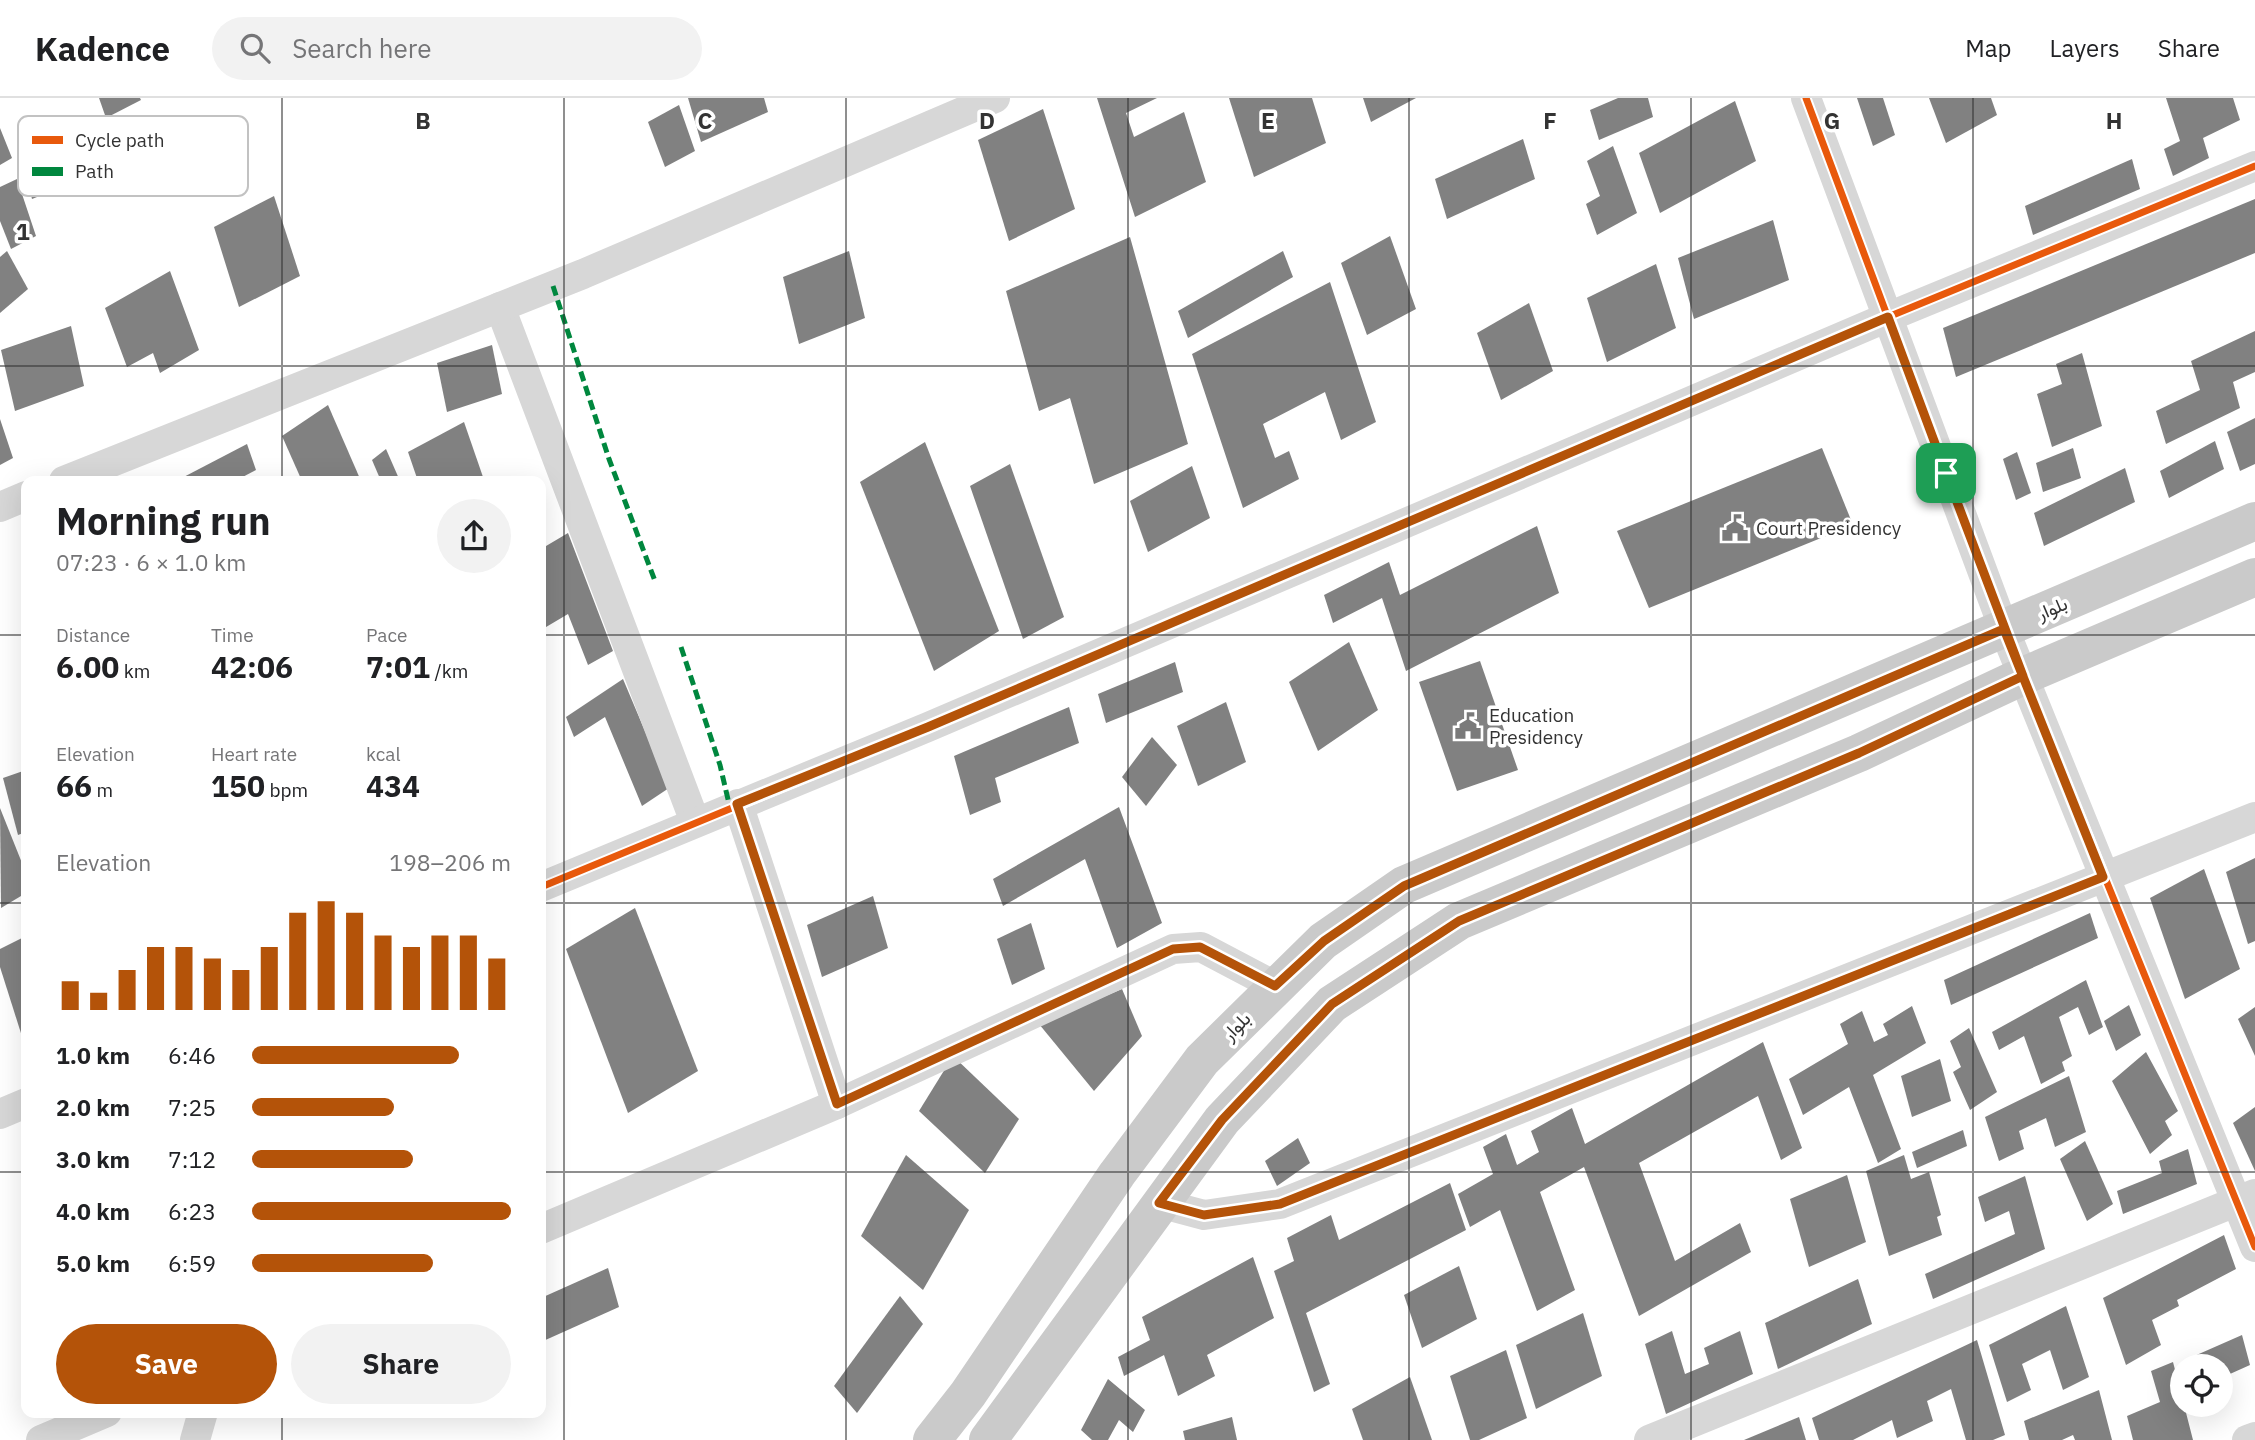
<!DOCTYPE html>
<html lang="en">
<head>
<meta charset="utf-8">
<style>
	body { margin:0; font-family:"IBM Plex Sans",Vazirmatn,sans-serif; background:#f2f2f2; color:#202124; height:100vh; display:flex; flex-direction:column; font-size:26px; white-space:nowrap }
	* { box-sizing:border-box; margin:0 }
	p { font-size:23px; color:#757577 }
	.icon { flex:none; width:38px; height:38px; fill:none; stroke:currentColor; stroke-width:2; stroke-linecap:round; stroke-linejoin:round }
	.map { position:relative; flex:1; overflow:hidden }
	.drawer { position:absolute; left:21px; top:378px; width:525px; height:942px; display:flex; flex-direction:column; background:#fff; border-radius:14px; box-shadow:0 7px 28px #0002 }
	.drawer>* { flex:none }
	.buttons { position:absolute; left:2170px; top:1256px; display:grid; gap:14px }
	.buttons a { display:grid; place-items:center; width:63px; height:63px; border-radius:50%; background:#fff; box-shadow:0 7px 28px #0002; font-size:35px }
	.pin { position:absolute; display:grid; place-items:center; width:60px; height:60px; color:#fff; margin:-30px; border-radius:14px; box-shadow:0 4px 10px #0006 }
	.round { display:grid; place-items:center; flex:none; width:74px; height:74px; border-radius:37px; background:#f2f2f2 }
	.head { display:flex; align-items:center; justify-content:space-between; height:119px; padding:0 35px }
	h1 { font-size:38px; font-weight:700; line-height:52px }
	.figures { display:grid; grid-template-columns:repeat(3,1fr); gap:10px; height:119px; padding:7px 35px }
	.figures div { display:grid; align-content:center }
	.figures b { font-size:30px; font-weight:700 }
	.figures small { font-size:19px; font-weight:400 }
	.figures p { font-size:19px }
	.chart { height:196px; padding:14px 35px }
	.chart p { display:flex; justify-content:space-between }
	.chart svg { width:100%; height:126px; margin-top:7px; stroke:#b45309; stroke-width:6 }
	.primary-button { display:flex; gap:14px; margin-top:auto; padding:14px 35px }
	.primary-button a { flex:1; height:80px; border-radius:42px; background:#b45309; color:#fff; font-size:28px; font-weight:700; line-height:80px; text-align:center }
	.primary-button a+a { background:#f2f2f2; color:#202124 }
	ul { padding:0 35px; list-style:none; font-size:23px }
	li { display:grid; grid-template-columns:112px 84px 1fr; align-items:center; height:52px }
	li i { height:18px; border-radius:9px; background:#b45309 }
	header { display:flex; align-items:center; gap:42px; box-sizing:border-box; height:98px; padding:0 35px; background:#fff; border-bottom:2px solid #e0e0e0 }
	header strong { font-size:33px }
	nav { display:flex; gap:38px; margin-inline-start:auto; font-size:24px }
	.search { width:490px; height:63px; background:#f2f2f2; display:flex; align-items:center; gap:18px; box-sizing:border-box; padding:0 24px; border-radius:38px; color:#757577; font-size:26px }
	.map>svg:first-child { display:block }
	.building { fill:#818181 }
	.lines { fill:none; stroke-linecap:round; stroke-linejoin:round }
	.minor { stroke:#d7d7d7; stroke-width:30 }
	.primary { stroke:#cacaca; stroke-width:38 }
	.quiet { stroke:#00873e; stroke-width:5; stroke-dasharray:10 5; stroke-linecap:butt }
	.cycleway-casing { stroke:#fff; stroke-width:11 }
	.cycleway { stroke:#e8590c; stroke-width:7 }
	.route-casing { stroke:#fff; stroke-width:14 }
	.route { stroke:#b45309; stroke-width:9 }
	.grid { fill:none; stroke:#333; stroke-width:2; stroke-opacity:0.55 }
	.labels { text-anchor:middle; stroke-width:7; stroke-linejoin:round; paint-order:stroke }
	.poi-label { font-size:19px; fill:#333; stroke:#fff; text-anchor:start }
	.street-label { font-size:19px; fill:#333; stroke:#fff }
	.key { fill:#fff; stroke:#c2c2c2; stroke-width:2 }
	.key-label { font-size:19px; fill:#333 }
	.grid-label { font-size:23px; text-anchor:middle; font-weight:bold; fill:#333; stroke:#fff; stroke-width:7; stroke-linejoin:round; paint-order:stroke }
</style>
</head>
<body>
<header>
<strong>Kadence</strong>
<div class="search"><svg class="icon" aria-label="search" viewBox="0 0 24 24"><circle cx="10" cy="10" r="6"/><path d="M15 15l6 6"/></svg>Search here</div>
<nav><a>Map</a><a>Layers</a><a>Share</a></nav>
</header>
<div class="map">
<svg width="2255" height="1342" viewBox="0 0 2255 1342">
	<rect width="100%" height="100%" fill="#fff"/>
	<g class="building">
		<path d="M99 0H140L141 2 106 20Z"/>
		<path d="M688 0H764L768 14 701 44Z"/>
		<path d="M1097 0H1157L1126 15 1134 39 1184 14 1206 84 1135 119Z"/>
		<path d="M1229 0H1312L1326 45 1254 79Z"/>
		<path d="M1363 0H1416L1371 24Z"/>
		<path d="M1618 0H1648L1653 19 1599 42 1590 12Z"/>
		<path d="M1857 0H1883L1895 37 1873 48Z"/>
		<path d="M1929 0H1991L1997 17 1946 45Z"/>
		<path d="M2166 0H2233L2240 22 2203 40 2209 60 2173 78 2164 51 2180 43Z"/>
		<path d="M1735 3 1756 63 1660 115 1639 55Z"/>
		<path d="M679 7 695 53 665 69 648 24Z"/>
		<path d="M1043 11 1075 111 1009 143 978 42Z"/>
		<path d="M0 30 12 60 0 67Z"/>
		<path d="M114 30 123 65 32 101 23 66Z"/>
		<path d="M1523 41 1535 81 1447 121 1435 81Z"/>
		<path d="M1613 48 1637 115 1597 137 1586 106 1600 98 1587 63Z"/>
		<path d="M2132 61 2140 91 2033 137 2025 108Z"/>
		<path d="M17 81 36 138 11 151 0 123V89Z"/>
		<path d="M274 98 300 178 239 209 214 129Z"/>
		<path d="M2255 101V155L1956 279 1943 230Z"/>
		<path d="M1773 122 1789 182 1694 221 1678 160Z"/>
		<path d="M1390 138 1416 211 1367 237 1341 165Z"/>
		<path d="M1130 139 1188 346 1094 386 1070 300 1039 313 1006 193Z"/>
		<path d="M7 153 28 191 0 215V159Z"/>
		<path d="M849 153 865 220 799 246 783 179Z"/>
		<path d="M1283 153 1293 179 1188 240 1178 213Z"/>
		<path d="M1656 166 1676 230 1607 264 1587 200Z"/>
		<path d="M170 173 199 252 160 275 153 255 127 269 105 210Z"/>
		<path d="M1330 184 1376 324 1341 342 1325 294 1263 326 1275 360 1289 353 1299 381 1243 410 1192 256Z"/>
		<path d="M1529 205 1553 273 1501 302 1477 235Z"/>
		<path d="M71 228 84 288 15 313 1 252Z"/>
		<path d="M2255 233V274L2233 284 2240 310 2166 346 2156 313 2200 292 2191 263Z"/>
		<path d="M492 247 502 296 447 314 437 265Z"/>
		<path d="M2082 255 2102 328 2052 349 2037 296 2062 286 2056 266Z"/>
		<path d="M328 307 361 383H302L282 338Z"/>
		<path d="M2255 320V366L2240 373 2227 334Z"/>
		<path d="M0 321 13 360 0 367Z"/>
		<path d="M464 324 483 379 475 383H418L408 354Z"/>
		<path d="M2215 343 2224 371 2169 400 2160 373Z"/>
		<path d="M925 344 999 533 934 573 860 384Z"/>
		<path d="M247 346 256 372 235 383H176Z"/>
		<path d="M1822 350 1853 427 1649 510 1617 433Z"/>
		<path d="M2073 350 2081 380 2043 394 2036 365Z"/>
		<path d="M386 351 400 383H381L372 362Z"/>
		<path d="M2017 354 2031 395 2016 402 2003 361Z"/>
		<path d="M1010 366 1064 519 1023 541 970 388Z"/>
		<path d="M1192 368 1210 420 1148 454 1130 403Z"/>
		<path d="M2125 370 2135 404 2044 448 2034 415Z"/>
		<path d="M1537 428 1559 495 1406 573 1382 500 1333 525 1324 497 1389 464 1400 497Z"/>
		<path d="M568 435 613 553 588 567 568 516 541 532V451Z"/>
		<path d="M1349 544 1378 612 1318 653 1289 584Z"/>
		<path d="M1480 563 1518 672 1457 693 1419 584Z"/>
		<path d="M1175 564 1183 594 1106 625 1098 596Z"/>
		<path d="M623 581 669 690 642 708 605 619 574 639 566 619Z"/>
		<path d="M1226 604 1246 664 1198 688 1177 628Z"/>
		<path d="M1069 609 1079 645 995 680 1001 704 970 717 954 658Z"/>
		<path d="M1152 639 1177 667 1146 708 1122 679Z"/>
		<path d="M26 672V734L18 737 3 680Z"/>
		<path d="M1119 709 1162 825 1117 850 1085 761 1003 808 993 781Z"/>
		<path d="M0 710 26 775V795L1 810Z"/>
		<path d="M2255 760V843L2248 846 2226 774Z"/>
		<path d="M2204 771 2240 871 2185 901 2150 800Z"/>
		<path d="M873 798 888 850 822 879 807 827Z"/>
		<path d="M635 810 698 973 628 1015 566 851Z"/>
		<path d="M2090 815 2098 840 1951 907 1944 882Z"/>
		<path d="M1031 825 1045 871 1012 887 997 841Z"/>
		<path d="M26 838V951L0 869V851Z"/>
		<path d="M2086 882 2103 929 2089 937 2078 909 2059 919 2072 958 2062 964 2065 973 2041 986 2024 938 1999 952 1992 934Z"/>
		<path d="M1122 891 1142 938 1094 993 1039 926Z"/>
		<path d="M2129 907 2141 937 2116 953 2104 923Z"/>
		<path d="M1912 908 1926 945 1873 977 1901 1051 1878 1065 1849 989 1803 1017 1789 981 1848 946 1840 926 1862 913 1874 944 1888 937 1883 926Z"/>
		<path d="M2255 909V958L2238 921Z"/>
		<path d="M1969 930 1997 994 1970 1012 1953 974 1961 969 1950 943Z"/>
		<path d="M1763 944 1802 1050 1781 1062 1758 998 1639 1065 1675 1163 1740 1125 1751 1154 1639 1218 1584 1069 1540 1094 1575 1192 1537 1213 1500 1112 1470 1129 1458 1096 1493 1076 1483 1049 1506 1036 1517 1067 1539 1054 1531 1033 1572 1010 1585 1046Z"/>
		<path d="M2146 954 2178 1013 2165 1023 2172 1037 2150 1056 2112 983Z"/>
		<path d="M953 958 1019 1021 985 1075 919 1013Z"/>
		<path d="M1940 961 1951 1003 1912 1019 1901 978Z"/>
		<path d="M2069 978 2086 1034 2055 1049 2046 1020 2019 1033 2024 1051 1999 1063 1985 1019Z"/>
		<path d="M2255 1009V1073L2233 1025Z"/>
		<path d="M1963 1032 1967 1048 1917 1070 1912 1054Z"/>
		<path d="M1298 1040 1310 1065 1277 1088 1265 1063Z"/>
		<path d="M2085 1043 2113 1106 2087 1123 2060 1061Z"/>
		<path d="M2188 1051 2197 1086 2123 1116 2117 1093 2162 1075 2159 1063Z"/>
		<path d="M906 1057 969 1112 923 1192 861 1138Z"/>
		<path d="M1904 1057 1911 1081 1929 1074 1941 1117 1937 1119 1942 1137 1889 1158 1866 1073Z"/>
		<path d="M1847 1077 1866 1144 1809 1169 1790 1101Z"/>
		<path d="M2025 1078 2045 1151 1933 1201 1925 1176 2015 1136 2009 1113 1985 1124 1978 1099Z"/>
		<path d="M1450 1085 1466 1132 1306 1215 1330 1286 1314 1294 1274 1173 1294 1163 1287 1140 1331 1117 1339 1142Z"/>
		<path d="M2224 1137 2236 1171 2177 1202 2179 1208 2152 1222 2161 1247 2126 1267 2103 1200Z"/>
		<path d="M1253 1159 1274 1220 1207 1257 1215 1278 1178 1298 1164 1257 1124 1278 1118 1259 1150 1242 1142 1219Z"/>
		<path d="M1459 1168 1477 1221 1422 1250 1404 1197Z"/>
		<path d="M608 1170 619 1209 541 1244V1200Z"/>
		<path d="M1858 1181 1872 1226 1778 1271 1765 1225Z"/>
		<path d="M900 1198 923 1226 857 1315 834 1288Z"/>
		<path d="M2066 1208 2089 1279 2063 1292 2050 1252 2022 1266 2031 1292 2007 1304 1989 1247Z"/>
		<path d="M1583 1215 1602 1278 1536 1311 1516 1247Z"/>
		<path d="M1672 1233 1685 1276 1709 1266 1704 1250 1740 1233 1753 1276 1666 1316 1645 1246Z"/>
		<path d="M2242 1237 2250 1267 2221 1280V1269H2195L2192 1259Z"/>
		<path d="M1977 1242 2005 1337 1993 1342H1966L1951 1291 1927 1303 1933 1323 1897 1340 1892 1322 1853 1342H1819L1812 1320Z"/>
		<path d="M1506 1252 1527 1320 1479 1342H1470L1450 1278Z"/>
		<path d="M2173 1264 2193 1342H2133L2127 1318 2160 1304 2151 1273Z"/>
		<path d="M1410 1279 1432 1342H1363L1352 1311Z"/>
		<path d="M1108 1281 1145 1312 1133 1334 1119 1322 1108 1342H1092L1081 1332Z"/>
		<path d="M2099 1292 2112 1342H2075L2073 1337 2062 1342H2029L2024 1323Z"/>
		<path d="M1232 1319 1237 1342H1185L1183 1333Z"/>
		<path d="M1799 1319 1806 1342H1744Z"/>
	</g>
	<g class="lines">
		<g class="minor">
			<path d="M1806 0 2004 531 2255 1149"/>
			<path d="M500 209 695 724"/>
			<path d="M64 383 583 176 995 0"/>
			<path d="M0 409 26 398"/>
			<path d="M738 706 837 1006"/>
			<path d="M541 789 928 629 1888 219 2255 68"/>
			<path d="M0 1016 26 1005"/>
			<path d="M1159 1105 1204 1117 1280 1106 2255 719"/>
			<path d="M541 1131 837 1006 1173 851 1201 849 1275 888"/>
			<path d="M41 1342 107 1314"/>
			<path d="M195 1342 203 1314"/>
			<path d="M1649 1342 2255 1096"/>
			<path d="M2247 1342 2255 1339"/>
		</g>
		<g class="primary">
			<path d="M932 1342 968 1296 1117 1076 1202 962 1323 843 1404 787 2255 423"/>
			<path d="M988 1342 1222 1022 1332 906 1459 823 1859 655 2023 578 2255 479"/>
		</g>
		<g class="quiet">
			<path d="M553 188 609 361 655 483"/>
			<path d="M681 549 720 667 730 710"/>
		</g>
		<defs>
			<g id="cycleway">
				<path d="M1806 0 2004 531 2255 1149"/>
				<path d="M541 789 928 629 1888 219 2255 68"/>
			</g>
		</defs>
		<use href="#cycleway" class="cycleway-casing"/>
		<use href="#cycleway" class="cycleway"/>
	</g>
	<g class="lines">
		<defs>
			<path id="route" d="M1946 375 1888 219 928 629 737 706 837 1006 1173 851 1200 849 1275 888 1324 843 1404 788 2004 531 2103 779 1280 1106 1204 1117 1159 1105 1222 1022 1332 906 1459 823 1859 655 2023 578 1946 375"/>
		</defs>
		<use href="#route" class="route-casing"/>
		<use href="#route" class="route"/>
	</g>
	<path class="grid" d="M282 0V383M564 0V1342M846 0V1342M1128 0V1342M1409 0V1342M1691 0V1342M1973 0V1342M0 268H2255M0 537H26M541 537H2255M0 805H26M541 805H2255M0 1074H26M541 1074H2255M282 1314V1342"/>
	<defs>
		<symbol id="civic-bare" viewBox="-9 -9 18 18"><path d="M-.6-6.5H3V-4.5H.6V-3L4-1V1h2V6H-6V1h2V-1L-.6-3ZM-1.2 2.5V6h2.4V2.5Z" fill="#7a7a7a" stroke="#fff" stroke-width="2.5" paint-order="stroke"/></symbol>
	</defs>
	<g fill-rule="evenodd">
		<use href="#civic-bare" x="1716" y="411" width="38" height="38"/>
		<use href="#civic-bare" x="1449" y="609" width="38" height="38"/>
	</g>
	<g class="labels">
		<g class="poi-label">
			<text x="1756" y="437">Court Presidency</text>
			<text x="1489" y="624">Education<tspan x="1489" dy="22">Presidency</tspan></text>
		</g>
		<g class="street-label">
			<text transform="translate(2052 510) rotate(-23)" y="7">بلوار</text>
			<text transform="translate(1236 928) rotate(-46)" y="7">بلوار</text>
		</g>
	</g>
	<rect x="18" y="18" width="230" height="80" rx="10" class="key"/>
	<rect x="32" y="38" width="31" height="8" fill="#e8590c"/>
	<rect x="32" y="69" width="31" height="9" fill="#00873e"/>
	<g class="key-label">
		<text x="75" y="49">Cycle path</text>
		<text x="75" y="80">Path</text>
	</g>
	<g class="grid-label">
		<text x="423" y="31">B</text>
		<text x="705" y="31">C</text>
		<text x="987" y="31">D</text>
		<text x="1268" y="31">E</text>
		<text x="1550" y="31">F</text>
		<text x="1832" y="31">G</text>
		<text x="2114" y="31">H</text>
		<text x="23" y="142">1</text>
	</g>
</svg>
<div class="buttons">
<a><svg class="icon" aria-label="locate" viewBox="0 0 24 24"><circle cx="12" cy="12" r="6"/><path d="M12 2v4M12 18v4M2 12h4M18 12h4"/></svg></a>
</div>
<div class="pin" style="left:1946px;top:375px;background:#1e9e55"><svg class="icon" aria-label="arrive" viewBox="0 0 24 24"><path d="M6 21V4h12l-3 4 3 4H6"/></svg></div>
<section class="drawer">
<div class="head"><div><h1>Morning run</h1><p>07:23 · 6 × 1.0 km</p></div><a class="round"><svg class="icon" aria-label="share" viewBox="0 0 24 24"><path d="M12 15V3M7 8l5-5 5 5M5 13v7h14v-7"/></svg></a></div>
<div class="figures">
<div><p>Distance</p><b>6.00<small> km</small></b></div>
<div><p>Time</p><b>42:06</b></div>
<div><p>Pace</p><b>7:01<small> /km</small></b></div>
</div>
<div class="figures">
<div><p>Elevation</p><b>66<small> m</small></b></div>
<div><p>Heart rate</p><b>150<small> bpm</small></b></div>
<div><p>kcal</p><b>434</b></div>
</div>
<div class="chart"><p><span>Elevation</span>198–206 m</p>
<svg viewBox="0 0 160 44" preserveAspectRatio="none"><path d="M5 44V34M15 44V38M25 44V30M35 44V22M45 44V22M55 44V26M65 44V30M75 44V22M85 44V10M95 44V6M105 44V10M115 44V18M125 44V22M135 44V18M145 44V18M155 44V26"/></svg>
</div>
<ul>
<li><b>1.0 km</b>6:46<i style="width:80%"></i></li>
<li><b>2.0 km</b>7:25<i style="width:55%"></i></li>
<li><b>3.0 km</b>7:12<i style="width:62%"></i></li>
<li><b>4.0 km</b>6:23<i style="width:100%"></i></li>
<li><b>5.0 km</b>6:59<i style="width:70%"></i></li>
</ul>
<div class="primary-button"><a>Save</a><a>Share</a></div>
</section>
</div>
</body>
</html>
